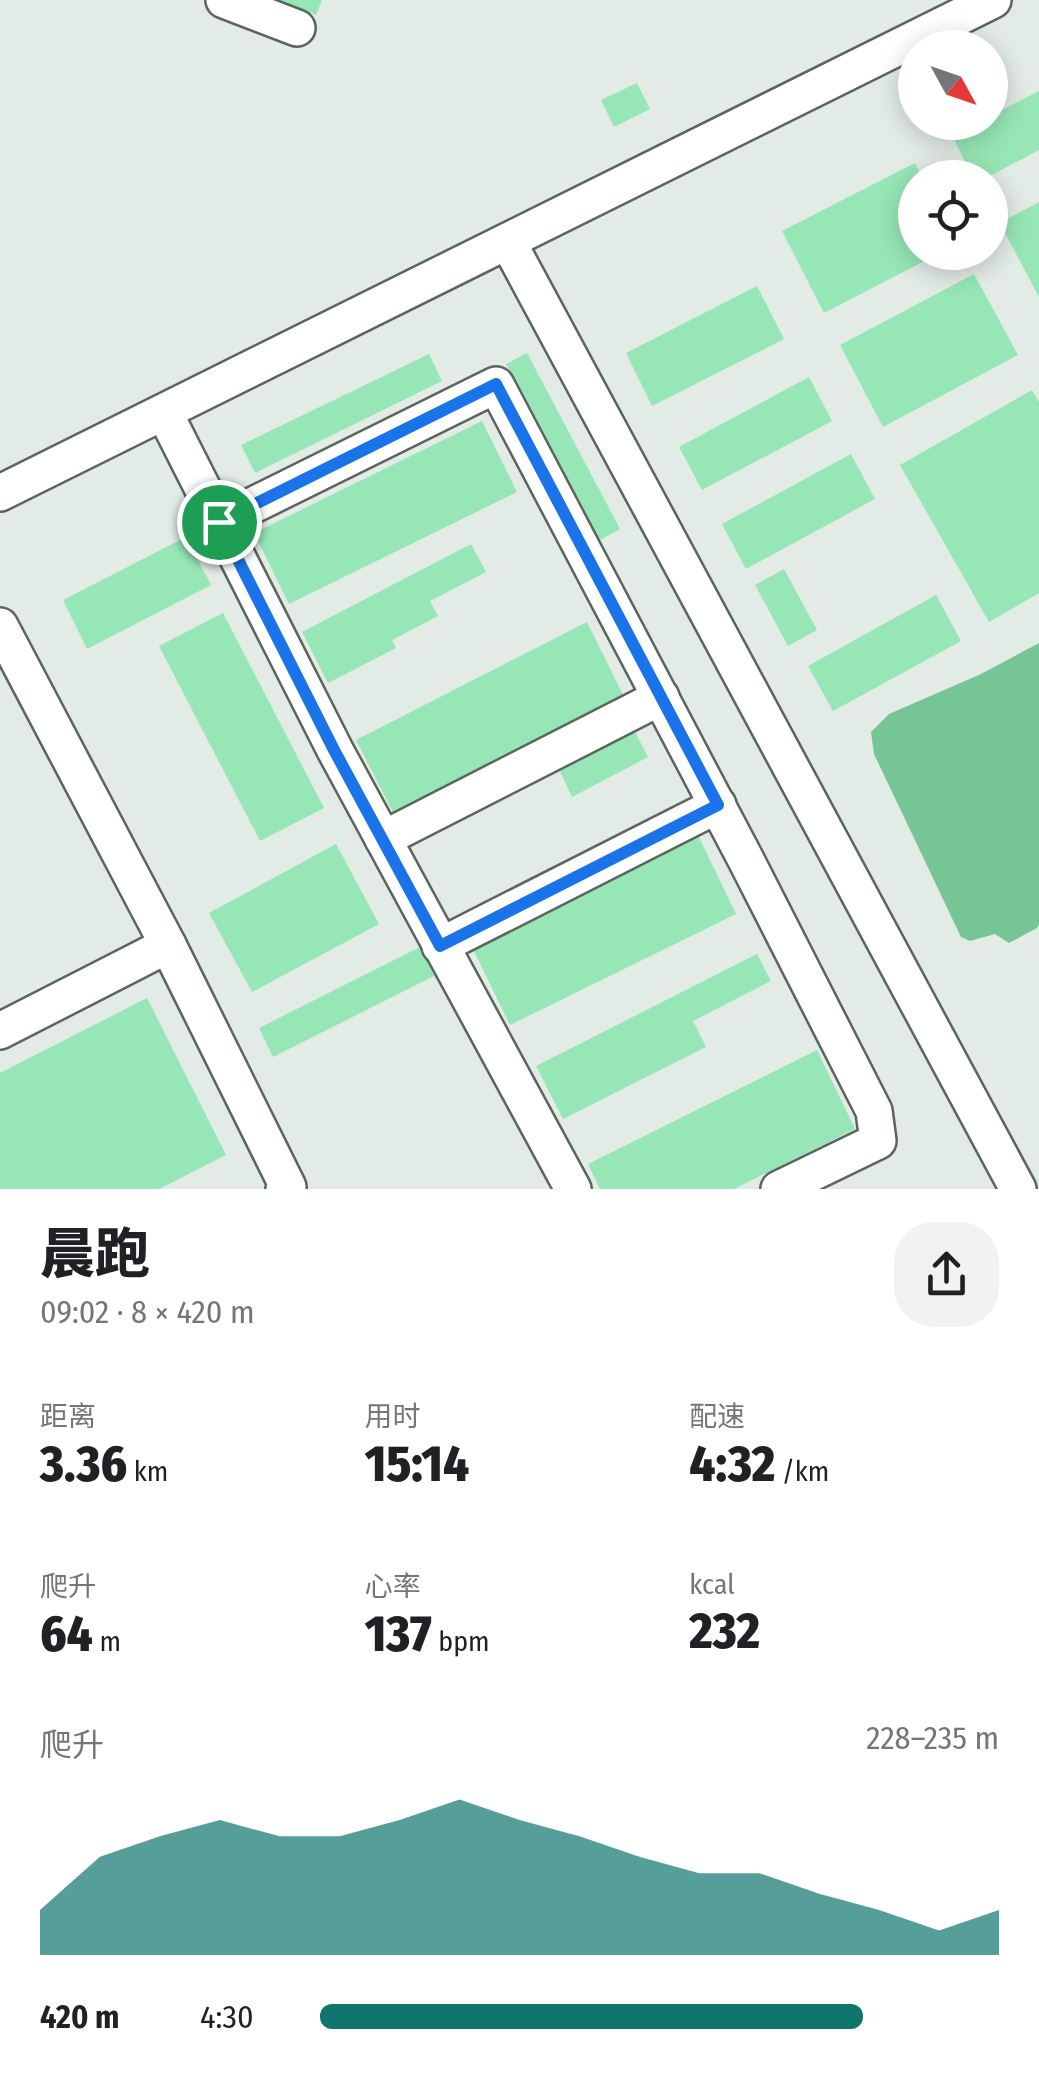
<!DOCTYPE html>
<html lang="zh">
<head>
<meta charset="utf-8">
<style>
	body { margin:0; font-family:"Fira Sans Condensed","Noto Sans SC",sans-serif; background:#f2f2f2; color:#202124; height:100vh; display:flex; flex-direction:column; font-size:38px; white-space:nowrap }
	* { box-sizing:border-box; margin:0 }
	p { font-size:32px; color:#757577 }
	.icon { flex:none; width:55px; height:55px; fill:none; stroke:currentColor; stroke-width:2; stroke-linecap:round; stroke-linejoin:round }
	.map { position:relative; height:1189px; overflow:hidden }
	.drawer { display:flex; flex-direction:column; background:#fff; flex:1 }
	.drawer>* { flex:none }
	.needle { width:65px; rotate:130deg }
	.tools { position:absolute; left:898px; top:30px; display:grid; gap:20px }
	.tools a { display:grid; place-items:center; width:110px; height:110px; border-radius:50%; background:#fff; box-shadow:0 5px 25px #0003; font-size:50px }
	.pin { position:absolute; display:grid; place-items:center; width:85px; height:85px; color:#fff; margin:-42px; border:5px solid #fff; border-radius:50%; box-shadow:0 2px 10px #0007 }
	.round { display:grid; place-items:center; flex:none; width:105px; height:105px; border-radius:40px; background:#f2f2f2 }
	.summary { display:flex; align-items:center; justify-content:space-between; height:170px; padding:0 40px }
	h1 { font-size:55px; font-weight:800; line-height:75px }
	.stats { display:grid; grid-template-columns:repeat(3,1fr); gap:15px; height:170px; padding:10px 40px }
	.stats div { display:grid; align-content:center }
	.stats b { font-size:50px; font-weight:800 }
	.stats small { font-size:28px; font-weight:400 }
	.stats p { font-size:28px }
	.chart { height:280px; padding:20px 40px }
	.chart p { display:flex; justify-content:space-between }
	.chart svg { width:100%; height:180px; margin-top:10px; fill:#0f766e; opacity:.7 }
	ul { padding:0 40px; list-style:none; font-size:32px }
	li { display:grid; grid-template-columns:160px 120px 1fr; align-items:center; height:75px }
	li i { height:25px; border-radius:12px; background:#0f766e }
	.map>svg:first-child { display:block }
	.water { fill:#76c695 }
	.building { fill:#96e7b5 }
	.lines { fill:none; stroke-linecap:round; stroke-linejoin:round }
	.minor-casing { stroke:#5c645f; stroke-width:40 }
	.minor { stroke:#fff; stroke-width:35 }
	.route-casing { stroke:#fff; stroke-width:20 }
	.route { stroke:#1a73e8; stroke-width:12 }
</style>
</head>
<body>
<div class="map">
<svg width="1039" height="1189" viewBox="0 0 1039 1189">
	<rect width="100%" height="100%" fill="#e2ebe5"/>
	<path class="water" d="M1039 643V924L1037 928 1009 943 995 934 970 941 961 937 874 754 871 732 889 714 981 674Z"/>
	<g class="building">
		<path d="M277 0H322L316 15Z"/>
		<path d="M637 83 650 109 614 127 601 100Z"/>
		<path d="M1039 91V150L986 178H973L952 135 976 122H990V116Z"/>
		<path d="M915 163 922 178H915V252H942L824 313 782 231Z"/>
		<path d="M1039 202V297L1000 223Z"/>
		<path d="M974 274 1018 355 883 427 840 345Z"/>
		<path d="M757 286 784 339 652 406 626 353Z"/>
		<path d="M527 353 620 529 600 540 506 364Z"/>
		<path d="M429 354 442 381 255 473 241 445Z"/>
		<path d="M809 377 832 421 702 490 679 447Z"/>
		<path d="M1032 390 1039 402V593L989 622 900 465Z"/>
		<path d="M482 421 517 492 289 604 254 533Z"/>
		<path d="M851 454 875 499 746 569 722 524Z"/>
		<path d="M186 537 211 585 87 649 63 600Z"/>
		<path d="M471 544 486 572 430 601 438 616 392 640 396 648 328 683 302 632Z"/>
		<path d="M784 569 817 630 788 646 755 585Z"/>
		<path d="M936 595 961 641 833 711 808 666Z"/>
		<path d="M223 613 324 808 260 841 159 646Z"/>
		<path d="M587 622 627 703 397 820 356 740Z"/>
		<path d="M635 732 648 757 572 797 560 771Z"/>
		<path d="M696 831 736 914 510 1025 470 943Z"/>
		<path d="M336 844 379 924 252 992 209 913Z"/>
		<path d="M420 947 434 976 273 1057 259 1028Z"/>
		<path d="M757 954 771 981 693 1021 706 1047 563 1119 536 1066Z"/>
		<path d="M147 998 226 1155 159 1189H0V1073Z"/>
		<path d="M817 1050 855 1129 734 1189H600L588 1164Z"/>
	</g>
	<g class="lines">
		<defs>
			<g id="minor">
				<path d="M224 0 297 28"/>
				<path d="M508 242 1018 1189"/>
				<path d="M164 412 335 750 573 1189"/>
				<path d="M0 493 993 0"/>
				<path d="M219 522 496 385 746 860 874 1111 878 1141 779 1189"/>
				<path d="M0 626 168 945 288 1187 284 1189"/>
				<path d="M383 839 661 697"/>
				<path d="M440 946 718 805"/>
				<path d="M0 1031 168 945"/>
			</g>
		</defs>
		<use href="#minor" class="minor-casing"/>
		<use href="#minor" class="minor"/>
	</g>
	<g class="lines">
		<defs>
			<path id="route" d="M496 384 718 805 440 946 334 750 219 522Z"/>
		</defs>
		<use href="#route" class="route-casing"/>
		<use href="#route" class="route"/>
	</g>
</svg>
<div class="tools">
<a><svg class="needle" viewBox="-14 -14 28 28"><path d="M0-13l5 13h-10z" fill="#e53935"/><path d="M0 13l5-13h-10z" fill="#757577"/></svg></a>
<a><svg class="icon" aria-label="locate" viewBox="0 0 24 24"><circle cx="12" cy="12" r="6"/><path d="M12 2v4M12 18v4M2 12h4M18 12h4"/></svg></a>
</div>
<div class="pin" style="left:219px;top:522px;background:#1e9e55"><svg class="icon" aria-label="arrive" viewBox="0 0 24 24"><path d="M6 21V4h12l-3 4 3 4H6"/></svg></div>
</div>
<section class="drawer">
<div class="summary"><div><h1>晨跑</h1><p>09:02 · 8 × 420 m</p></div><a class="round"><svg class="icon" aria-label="share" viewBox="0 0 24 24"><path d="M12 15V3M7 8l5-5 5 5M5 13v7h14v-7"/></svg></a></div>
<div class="stats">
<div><p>距离</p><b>3.36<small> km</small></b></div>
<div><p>用时</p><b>15:14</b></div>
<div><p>配速</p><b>4:32<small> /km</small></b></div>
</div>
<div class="stats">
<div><p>爬升</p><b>64<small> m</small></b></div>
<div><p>心率</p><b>137<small> bpm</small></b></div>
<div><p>kcal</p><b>232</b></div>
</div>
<div class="chart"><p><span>爬升</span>228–235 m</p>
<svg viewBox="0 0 160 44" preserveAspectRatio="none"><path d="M0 44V33L10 20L20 15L30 11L40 15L50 15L60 11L70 6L80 11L90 15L100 20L110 24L120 24L130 29L140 33L150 38L160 33V44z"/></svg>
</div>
<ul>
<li><b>420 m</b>4:30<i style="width:80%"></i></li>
</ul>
</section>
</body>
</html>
